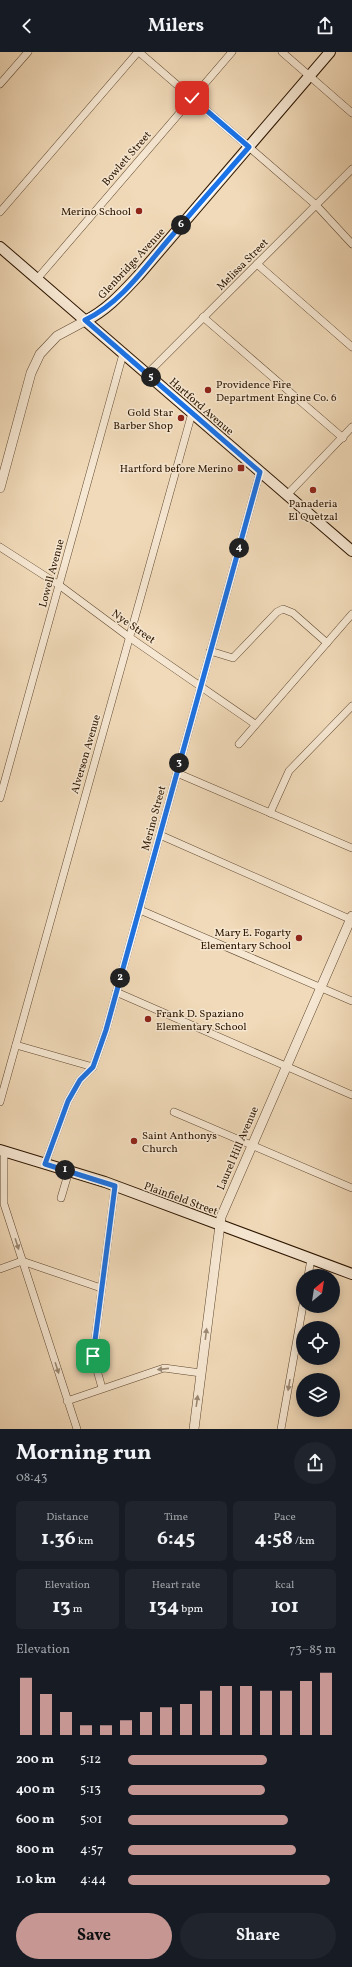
<!DOCTYPE html>
<html lang="en">
<head>
<meta charset="utf-8">
<style>
	body { margin:0; font-family:Vollkorn,serif; background:#20242c; color:#f1f3f6; height:100vh; display:flex; flex-direction:column; font-size:15px; white-space:nowrap }
	* { box-sizing:border-box; margin:0 }
	p { font-size:13px; color:#9ea1a6 }
	.icon { flex:none; width:22px; height:22px; fill:none; stroke:currentColor; stroke-width:2; stroke-linecap:round; stroke-linejoin:round }
	.map { position:relative; height:1377px; overflow:hidden }
	.side { display:flex; flex-direction:column; background:#171b24; flex:1 }
	.side>* { flex:none }
	.needle { width:26px; rotate:30deg }
	.buttons { position:absolute; left:296px; top:1217px; display:grid; gap:8px }
	.buttons a { display:grid; place-items:center; width:44px; height:44px; border-radius:50%; background:#171b24; box-shadow:0 2px 10px #0003; font-size:20px }
	.pin { position:absolute; display:grid; place-items:center; width:34px; height:34px; color:#fff; margin:-17px; border-radius:8px; box-shadow:0 2px 6px #0006 }
	.km { position:absolute; width:20px; height:20px; margin:-10px; border-radius:50%; background:#222; color:#fff; font-size:11px; line-height:20px; text-align:center }
	.round { display:grid; place-items:center; flex:none; width:42px; height:42px; border-radius:21px; background:#20242c }
	.headline { display:flex; align-items:center; justify-content:space-between; height:68px; padding:0 16px }
	h1 { font-size:22px; font-weight:700; line-height:30px }
	.metrics { display:grid; grid-template-columns:repeat(3,1fr); gap:6px; height:68px; padding:4px 16px }
	.metrics div { display:grid; align-content:center; border-radius:6px; background:#20242c; text-align:center }
	.metrics b { font-size:20px; font-weight:700 }
	.metrics small { font-size:11px; font-weight:400 }
	.metrics p { font-size:11px }
	.chart { height:112px; padding:8px 16px }
	.chart p { display:flex; justify-content:space-between }
	.chart svg { width:100%; height:72px; margin-top:4px; stroke:#c59692; stroke-width:6 }
	.button { display:flex; gap:8px; margin-top:auto; padding:8px 16px }
	.button a { flex:1; height:46px; border-radius:24px; background:#c59692; color:#111; font-size:16px; font-weight:700; line-height:46px; text-align:center }
	.button a+a { background:#20242c; color:#f1f3f6 }
	ul { padding:0 16px; list-style:none; font-size:13px }
	li { display:grid; grid-template-columns:64px 48px 1fr; align-items:center; height:30px }
	li i { height:10px; border-radius:5px; background:#c59692 }
	header { display:flex; justify-content:space-between; align-items:center; height:52px; padding:0 16px; background:#171b24; font-size:18px; font-weight:700 }
	.map>svg:first-child { display:block }
	.lines { fill:none; stroke-linecap:round; stroke-linejoin:round }
	.minor-casing { stroke:#5e472f; stroke-width:8 }
	.tertiary-casing { stroke:#5e472f; stroke-width:10 }
	.secondary-casing { stroke:#2d1601; stroke-width:12 }
	.minor { stroke:#f6e7d2; stroke-width:7 }
	.tertiary { stroke:#f6e7d2; stroke-width:9 }
	.secondary { stroke:#f6e7d2; stroke-width:10 }
	.oneway { fill:#9c8974 }
	.route-casing { stroke:#fff; stroke-width:8 }
	.route { stroke:#1a73e8; stroke-width:5 }
	.poi-dot { fill:#8f2418; stroke:#f6e7d2; stroke-width:1.5 }
	.labels { text-anchor:middle; stroke-width:3; stroke-linejoin:round; paint-order:stroke }
	.street-label { font-size:11px; fill:#2d1601; stroke:#f6e7d2 }
	.poi-label { font-size:11px; fill:#2d1601; stroke:#f6e7d2; text-anchor:end }
</style>
</head>
<body>
<header><svg class="icon" aria-label="back" viewBox="0 0 24 24"><path d="M15 5l-7 7 7 7"/></svg>Milers<svg class="icon" aria-label="share" viewBox="0 0 24 24"><path d="M12 15V3M7 8l5-5 5 5M5 13v7h14v-7"/></svg></header>
<div class="map">
<svg width="352" height="1377" viewBox="0 0 352 1377">
	<rect width="100%" height="100%" fill="#f1dab9"/>
	<filter id="stains"><feTurbulence type="fractalNoise" baseFrequency=".005" numOctaves="4"/><feColorMatrix values="0 0 0 0 .2 0 0 0 0 .09 0 0 0 0 .02 0 0 0 .5 -.17"/></filter>
	<radialGradient id="worn" r=".72"><stop offset=".6" stop-color="#630" stop-opacity="0"/><stop offset="1" stop-color="#630" stop-opacity=".3"/></radialGradient>
	<g class="lines">
		<defs>
			<g id="minor">
				<path d="M139 0 316 153 352 192"/>
				<path d="M282 0 352 61"/>
				<path d="M0 32 28 0"/>
				<path d="M0 160 138 0"/>
				<path d="M257 212 352 295"/>
				<path d="M37 227 232 0"/>
				<path d="M203 265 343 386"/>
				<path d="M147 322 352 117"/>
				<path d="M287 443 352 375"/>
				<path d="M0 495 59 533 129 585 255 672"/>
				<path d="M210 599 233 606 277 560 283 557 293 561 327 591"/>
				<path d="M239 692 352 562"/>
				<path d="M177 721 352 796"/>
				<path d="M0 746 123 302"/>
				<path d="M270 761 289 719 352 654"/>
				<path d="M160 783 352 868"/>
				<path d="M140 858 352 949"/>
				<path d="M116 940 352 1043"/>
				<path d="M16 993 93 1015"/>
				<path d="M0 1050 192 361"/>
				<path d="M174 1060 352 1136"/>
				<path d="M4 1099V1152L77 1377"/>
				<path d="M45 1112 68 1049 80 1028 93 1015 106 978 260 420"/>
				<path d="M61 1146 69 1119"/>
				<path d="M0 1217 22 1209 101 1236"/>
				<path d="M308 1224 311 1207"/>
				<path d="M102 1336 93 1304 115 1134"/>
				<path d="M67 1349 164 1316 201 1321"/>
				<path d="M281 1377 303 1253"/>
			</g>
			<g id="tertiary">
				<path d="M0 436 31 321 40 302 57 284 85 269"/>
				<path d="M194 1377 221 1165 352 864"/>
			</g>
			<g id="secondary">
				<path d="M0 195 352 499"/>
				<path d="M85 269C107 258 122 241 138 224L330 0"/>
				<path d="M0 1098 105 1130 352 1222"/>
			</g>
		</defs>
		<use href="#minor" class="minor-casing"/>
		<use href="#tertiary" class="tertiary-casing"/>
		<use href="#secondary" class="secondary-casing"/>
		<use href="#minor" class="minor"/>
		<use href="#tertiary" class="tertiary"/>
		<use href="#secondary" class="secondary"/>
	</g>
	<defs><path id="oneway-solid" d="M-6-.8H1V-3.2L6.5 0L1 3.2V.8H-6Z"/></defs>
	<g class="oneway">
		<use href="#oneway-solid" transform="translate(17 1192) rotate(72)"/>
		<use href="#oneway-solid" transform="translate(206 1282) rotate(-83)"/>
		<use href="#oneway-solid" transform="translate(57 1316) rotate(72)"/>
		<use href="#oneway-solid" transform="translate(163 1317) rotate(174)"/>
		<use href="#oneway-solid" transform="translate(289 1333) rotate(100)"/>
		<use href="#oneway-solid" transform="translate(197 1349) rotate(-82)"/>
	</g>
	<g class="lines">
		<defs>
			<path id="route" d="M93 1304 115 1134 45 1112 68 1049 80 1028 93 1015 106 978 260 420 85 268C121 251 145 215 170 186 196 155 223 125 249 95L192 46"/>
		</defs>
		<use href="#route" class="route-casing"/>
		<use href="#route" class="route"/>
	</g>
	<g class="poi-dot">
		<circle cx="139" cy="159" r="4"/>
		<circle cx="208" cy="338" r="4"/>
		<circle cx="181" cy="366" r="4"/>
		<rect x="237" y="412" width="8" height="8" rx="2"/>
		<circle cx="313" cy="438" r="4"/>
		<circle cx="299" cy="886" r="4"/>
		<circle cx="148" cy="967" r="4"/>
		<circle cx="134" cy="1089" r="4"/>
	</g>
	<g class="labels">
		<g class="street-label">
			<text transform="translate(126 106) rotate(-49)" y="4">Bowlett Street</text>
			<text transform="translate(131 211) rotate(-47)" y="4">Glenbridge Avenue</text>
			<text transform="translate(242 212) rotate(-45)" y="4">Melissa Street</text>
			<text transform="translate(202 354) rotate(41)" y="4">Hartford Avenue</text>
			<text transform="translate(51 521) rotate(-75)" y="4">Lowell Avenue</text>
			<text transform="translate(134 574) rotate(35)" y="4">Nye Street</text>
			<text transform="translate(85 702) rotate(-74)" y="4">Alverson Avenue</text>
			<text transform="translate(153 766) rotate(-75)" y="4">Merino Street</text>
			<text transform="translate(237 1096) rotate(-67)" y="4">Laurel Hill Avenue</text>
			<text transform="translate(181 1146) rotate(20)" y="4">Plainfield Street</text>
		</g>
		<g class="poi-label">
			<text x="131" y="163">Merino School</text>
			<text x="216" y="336" text-anchor="start">Providence Fire<tspan x="216" dy="13">Department Engine Co. 6</tspan></text>
			<text x="173" y="364">Gold Star<tspan x="173" dy="13">Barber Shop</tspan></text>
			<text x="233" y="420">Hartford before Merino</text>
			<text x="313" y="455" text-anchor="middle">Panaderia<tspan x="313" dy="13">El Quetzal</tspan></text>
			<text x="291" y="884">Mary E. Fogarty<tspan x="291" dy="13">Elementary School</tspan></text>
			<text x="156" y="965" text-anchor="start">Frank D. Spaziano<tspan x="156" dy="13">Elementary School</tspan></text>
			<text x="142" y="1087" text-anchor="start">Saint Anthonys<tspan x="142" dy="13">Church</tspan></text>
		</g>
	</g>
	<rect width="100%" height="100%" filter="url(#stains)"/>
	<rect width="100%" height="100%" fill="url(#worn)"/>
</svg>
<div class="buttons">
<a><svg class="needle" viewBox="-14 -14 28 28"><path d="M0-13l5 13h-10z" fill="#e53935"/><path d="M0 13l5-13h-10z" fill="#9ea1a6"/></svg></a>
<a><svg class="icon" aria-label="locate" viewBox="0 0 24 24"><circle cx="12" cy="12" r="6"/><path d="M12 2v4M12 18v4M2 12h4M18 12h4"/></svg></a>
<a><svg class="icon" aria-label="layers" viewBox="0 0 24 24"><path d="M12 4l9 5-9 5-9-5zM3 14l9 5 9-5"/></svg></a>
</div>
<div class="pin" style="left:93px;top:1304px;background:#1e9e55"><svg class="icon" aria-label="arrive" viewBox="0 0 24 24"><path d="M6 21V4h12l-3 4 3 4H6"/></svg></div>
<div class="pin" style="left:192px;top:46px;background:#d93025"><svg class="icon" aria-label="check" viewBox="0 0 24 24"><path d="M5 12l5 5 9-10"/></svg></div>
<b class="km" style="left:65px;top:1118px">1</b>
<b class="km" style="left:120px;top:926px">2</b>
<b class="km" style="left:179px;top:711px">3</b>
<b class="km" style="left:239px;top:496px">4</b>
<b class="km" style="left:151px;top:325px">5</b>
<b class="km" style="left:181px;top:173px">6</b>
</div>
<section class="side">
<div class="headline"><div><h1>Morning run</h1><p>08:43</p></div><a class="round"><svg class="icon" aria-label="share" viewBox="0 0 24 24"><path d="M12 15V3M7 8l5-5 5 5M5 13v7h14v-7"/></svg></a></div>
<div class="metrics">
<div><p>Distance</p><b>1.36<small> km</small></b></div>
<div><p>Time</p><b>6:45</b></div>
<div><p>Pace</p><b>4:58<small> /km</small></b></div>
</div>
<div class="metrics">
<div><p>Elevation</p><b>13<small> m</small></b></div>
<div><p>Heart rate</p><b>134<small> bpm</small></b></div>
<div><p>kcal</p><b>101</b></div>
</div>
<div class="chart"><p><span>Elevation</span>73–85 m</p>
<svg viewBox="0 0 160 44" preserveAspectRatio="none"><path d="M5 44V9M15 44V19M25 44V30M35 44V38M45 44V38M55 44V35M65 44V30M75 44V27M85 44V25M95 44V17M105 44V14M115 44V14M125 44V17M135 44V17M145 44V11M155 44V6"/></svg>
</div>
<ul>
<li><b>200 m</b>5:12<i style="width:67%"></i></li>
<li><b>400 m</b>5:13<i style="width:66%"></i></li>
<li><b>600 m</b>5:01<i style="width:77%"></i></li>
<li><b>800 m</b>4:57<i style="width:81%"></i></li>
<li><b>1.0 km</b>4:44<i style="width:97%"></i></li>
</ul>
<div class="button"><a>Save</a><a>Share</a></div>
</section>
</body>
</html>
